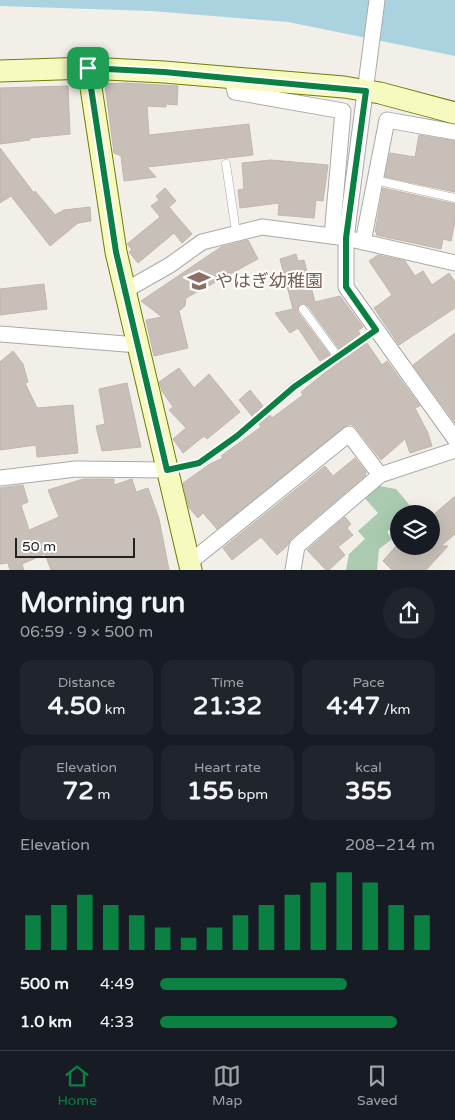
<!DOCTYPE html>
<html lang="en">
<head>
<meta charset="utf-8">
<style>
	body { margin:0; font-family:"Varela Round","Noto Sans JP",sans-serif; background:#20242c; color:#f1f3f6; height:100vh; display:flex; flex-direction:column; font-size:19px; white-space:nowrap }
	* { box-sizing:border-box; margin:0 }
	p { font-size:16px; color:#9ea1a6 }
	.icon { flex:none; width:28px; height:28px; fill:none; stroke:currentColor; stroke-width:2; stroke-linecap:round; stroke-linejoin:round }
	.map { position:relative; height:570px; overflow:hidden }
	.side { display:flex; flex-direction:column; background:#171b24; flex:1 }
	.side>* { flex:none }
	.fabs { position:absolute; left:390px; top:505px; display:grid; gap:10px }
	.fabs a { display:grid; place-items:center; width:50px; height:50px; border-radius:50%; background:#171b24; box-shadow:0 5px 20px #0002; font-size:25px }
	.scale { position:absolute; left:15px; bottom:12px; width:120px; box-sizing:border-box; padding-left:5px; border:2px solid #222; border-top:0; font-size:14px; line-height:18px; white-space:nowrap; color:#222; -webkit-text-stroke:4px #fff; paint-order:stroke }
	.pin { position:absolute; display:grid; place-items:center; width:42px; height:42px; color:#fff; margin:-21px; border-radius:10px; box-shadow:0 2px 8px #0006 }
	.round { display:grid; place-items:center; flex:none; width:52px; height:52px; border-radius:26px; background:#20242c }
	.overview { display:flex; align-items:center; justify-content:space-between; height:85px; padding:0 20px }
	h1 { font-size:28px; font-weight:800; line-height:38px }
	.stats { display:grid; grid-template-columns:repeat(3,1fr); gap:8px; height:85px; padding:5px 20px }
	.stats div { display:grid; align-content:center; border-radius:12px; background:#20242c; text-align:center }
	.stats b { font-size:25px; font-weight:800 }
	.stats small { font-size:14px; font-weight:400 }
	.stats p { font-size:14px }
	.chart { height:140px; padding:10px 20px }
	.chart p { display:flex; justify-content:space-between }
	.chart svg { width:100%; height:90px; margin-top:5px; stroke:#0b8043; stroke-width:6 }
	ul { padding:0 20px; list-style:none; font-size:16px }
	li { display:grid; grid-template-columns:80px 60px 1fr; align-items:center; height:38px }
	li i { height:12px; border-radius:6px; background:#0b8043 }
	.tab-bar { display:flex; justify-content:space-around; align-items:center; height:70px; border-top:1px solid #363941; background:#171b24; font-size:14px; color:#9ea1a6 }
	.tab-bar a { display:grid; justify-items:center; gap:2px }
	.tab-bar .current { color:#0b8043 }
	.map>svg:first-child { display:block }
	.cemetery { fill:#aacbaf }
	.water { fill:#aad3df }
	.building { fill:#c7bfb8; stroke:#c4b6ab }
	.lines { fill:none; stroke-linecap:round; stroke-linejoin:round }
	.lane-casing { stroke:#a9a9a9; stroke-width:9 }
	.street-casing { stroke:#a9a9a9; stroke-width:17 }
	.secondary-casing { stroke:#707d05; stroke-width:23 }
	.lane { stroke:#fff; stroke-width:8 }
	.street { stroke:#fff; stroke-width:15 }
	.secondary { stroke:#f7fabf; stroke-width:21 }
	.route-casing { stroke:#fff; stroke-width:10 }
	.route { stroke:#0b8043; stroke-width:6 }
	.labels { text-anchor:middle; stroke-width:4; stroke-linejoin:round; paint-order:stroke }
	.education-label { font-size:18px; fill:#785e54; stroke:#fff; text-anchor:start }
</style>
</head>
<body>
<div class="map">
<svg width="455" height="570" viewBox="0 0 455 570">
	<rect width="100%" height="100%" fill="#f2efe9"/>
	<path class="cemetery" d="M374 485 396 489 413 509 408 514H399V522L387 532 392 539 379 549 377 570H346L349 554 365 539 358 531 378 513 362 495Z"/>
	<path class="water" d="M0 0H455V56L288 22 151 11 0 6Z"/>
	<g class="building">
		<path d="M126 83 178 86 177 105 166 104V107L147 106 149 135 249 124 253 155 147 167 156 177 124 181 121 156 114 153 105 84Z"/>
		<path d="M68 86 70 134 30 138V140L0 144V88Z"/>
		<path d="M419 135 455 141V192L385 177 390 153 415 157Z"/>
		<path d="M0 148 34 193 35 191 55 215 64 210 90 207 91 221 78 223 50 246 11 196 0 203Z"/>
		<path d="M271 160 328 165 323 201 316 200 314 218 278 215 279 203 240 208 238 190 244 189 242 163Z"/>
		<path d="M165 188 176 201 169 207 192 234 182 243 174 233 138 263 129 252 132 250 127 244 160 217 151 206 159 200 156 196Z"/>
		<path d="M383 188 455 204V221L451 241 443 239 441 249 376 235 377 232H375Z"/>
		<path d="M248 240 258 259 186 298 185 306 179 311 188 348 154 356 146 320 162 317 141 301 221 247Z"/>
		<path d="M296 254 298 261 304 260 315 302 340 296 363 327 358 331 360 334 339 349 308 306 299 305 298 312 330 355 320 361 298 328 290 333 275 313 293 309 280 259Z"/>
		<path d="M378 255 405 261 415 276 423 271 432 285 449 273 455 282V308L399 345 374 308 392 295 369 261Z"/>
		<path d="M44 284 47 309 0 315V289Z"/>
		<path d="M455 333V423L413 365Z"/>
		<path d="M367 343 382 365 387 361 420 406 415 408 428 433 432 446 410 453 405 439 381 460 356 428 351 424 347 425 217 529 203 513 198 518 189 508 183 483 210 464 223 458 221 456 261 427 259 424 270 415 272 418 303 395 301 392 327 371Z"/>
		<path d="M13 351 23 364 28 382 25 383 37 408 73 405 78 453 37 457 36 445 0 450V362Z"/>
		<path d="M179 368 194 388 209 374 240 412 207 439 204 436 183 453 173 439 186 428 169 410 173 407 162 391 159 382Z"/>
		<path d="M127 383 141 447 102 451 96 426 105 424 99 389Z"/>
		<path d="M250 390 263 406 252 416 239 400Z"/>
		<path d="M355 458 366 472 365 476 291 539 287 546 277 555 261 537 232 560 223 548 325 466 333 476Z"/>
		<path d="M83 479H114V485L132 479 136 492 148 488 159 519 169 570H51L45 554 22 564 24 570H10L8 563 0 564V488L23 485 28 502 21 505 29 530 59 517 48 490Z"/>
		<path d="M455 496V534L441 546H448L426 570H392L383 561 396 546H431V517Z"/>
		<path d="M345 517 351 524 347 528 353 535 338 547 345 555 329 570H326L307 550Z"/>
	</g>
	<g class="lines">
		<defs>
			<g id="lane">
				<path d="M226 164 236 232"/>
				<path d="M375 180 455 198"/>
				<path d="M303 309 338 357"/>
				<path d="M169 469 199 463 237 436 293 387 376 330"/>
			</g>
			<g id="street">
				<path d="M377 0 346 238V287L455 439"/>
				<path d="M232 78 235 92 343 111 332 236"/>
				<path d="M363 242 387 120 455 132"/>
				<path d="M126 290 170 265 202 242 262 227 346 238 455 263"/>
				<path d="M0 334 138 345"/>
				<path d="M0 478 76 469 167 470"/>
				<path d="M189 563 349 434 380 475"/>
				<path d="M293 570 297 546 380 475 455 450"/>
			</g>
			<g id="secondary">
				<path d="M88 68 116 252 191 570"/>
				<path d="M0 71 88 68 164 72 344 87 380 93 455 113"/>
			</g>
		</defs>
		<use href="#lane" class="lane-casing"/>
		<use href="#street" class="street-casing"/>
		<use href="#secondary" class="secondary-casing"/>
		<use href="#lane" class="lane"/>
		<use href="#street" class="street"/>
		<use href="#secondary" class="secondary"/>
	</g>
	<g class="lines">
		<defs>
			<path id="route" d="M88 68 164 72 366 91 346 238V287L376 330 294 387 237 436 199 463 167 470 116 252Z"/>
		</defs>
		<use href="#route" class="route-casing"/>
		<use href="#route" class="route"/>
	</g>
	<defs>
		<symbol id="school-bare" viewBox="-9 -9 18 18"><path d="M0-5L7-2L0 1L-7-2ZM-4 1L0 2.5L4 1V4Q0 6-4 4Z" fill="#8d6e63" stroke="#fff" stroke-width="2.5" paint-order="stroke"/></symbol>
	</defs>
	<g fill-rule="evenodd">
		<use href="#school-bare" x="183" y="265" width="32" height="32"/>
	</g>
	<g class="labels">
		<g class="education-label">
			<text x="215" y="287">やはぎ幼稚園</text>
		</g>
	</g>
</svg>
<div class="fabs">
<a><svg class="icon" aria-label="layers" viewBox="0 0 24 24"><path d="M12 4l9 5-9 5-9-5zM3 14l9 5 9-5"/></svg></a>
</div>
<div class="scale">50 m</div>
<div class="pin" style="left:88px;top:68px;background:#1e9e55"><svg class="icon" aria-label="arrive" viewBox="0 0 24 24"><path d="M6 21V4h12l-3 4 3 4H6"/></svg></div>
</div>
<section class="side">
<div class="overview"><div><h1>Morning run</h1><p>06:59 · 9 × 500 m</p></div><a class="round"><svg class="icon" aria-label="share" viewBox="0 0 24 24"><path d="M12 15V3M7 8l5-5 5 5M5 13v7h14v-7"/></svg></a></div>
<div class="stats">
<div><p>Distance</p><b>4.50<small> km</small></b></div>
<div><p>Time</p><b>21:32</b></div>
<div><p>Pace</p><b>4:47<small> /km</small></b></div>
</div>
<div class="stats">
<div><p>Elevation</p><b>72<small> m</small></b></div>
<div><p>Heart rate</p><b>155<small> bpm</small></b></div>
<div><p>kcal</p><b>355</b></div>
</div>
<div class="chart"><p><span>Elevation</span>208–214 m</p>
<svg viewBox="0 0 160 44" preserveAspectRatio="none"><path d="M5 44V27M15 44V22M25 44V17M35 44V22M45 44V27M55 44V33M65 44V38M75 44V33M85 44V27M95 44V22M105 44V17M115 44V11M125 44V6M135 44V11M145 44V22M155 44V27"/></svg>
</div>
<ul>
<li><b>500 m</b>4:49<i style="width:68%"></i></li>
<li><b>1.0 km</b>4:33<i style="width:86%"></i></li>
</ul>
</section>
<nav class="tab-bar">
<a class="current"><svg class="icon" aria-label="home" viewBox="0 0 24 24"><path d="M3 11l9-7 9 7M6 9v11h12V9"/></svg>Home</a>
<a><svg class="icon" aria-label="map" viewBox="0 0 24 24"><path d="M3 6l6-2 6 2 6-2v14l-6 2-6-2-6 2zM9 4v14M15 6v14"/></svg>Map</a>
<a><svg class="icon" aria-label="saved" viewBox="0 0 24 24"><path d="M7 4h10v16l-5-4-5 4z"/></svg>Saved</a>
</nav>
</body>
</html>
